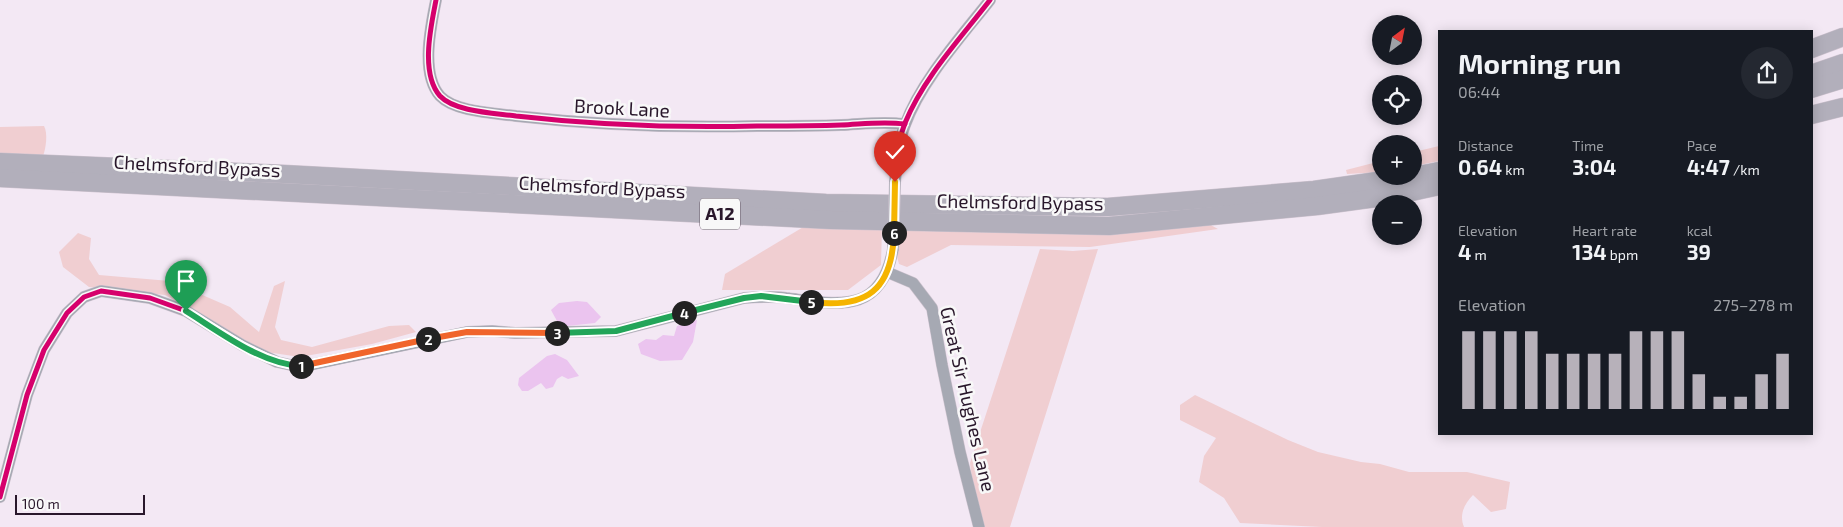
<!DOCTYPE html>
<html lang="en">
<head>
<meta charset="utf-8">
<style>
	body { margin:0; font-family:"Exo 2",sans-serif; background:#242831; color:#f1f3f6; height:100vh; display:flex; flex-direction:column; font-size:19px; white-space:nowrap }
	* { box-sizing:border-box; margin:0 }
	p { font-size:16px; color:#9ea1a6 }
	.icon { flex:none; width:28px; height:28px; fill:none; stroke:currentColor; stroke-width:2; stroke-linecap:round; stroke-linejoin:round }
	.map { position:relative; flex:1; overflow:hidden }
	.panel { position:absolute; left:1438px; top:30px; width:375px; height:405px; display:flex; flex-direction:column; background:#171b24; border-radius:0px; box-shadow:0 2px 12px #0003 }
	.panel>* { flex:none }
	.needle { width:32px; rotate:32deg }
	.tools { position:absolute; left:1372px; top:15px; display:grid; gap:10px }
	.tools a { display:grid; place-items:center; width:50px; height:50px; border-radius:50%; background:#171b24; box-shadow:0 2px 12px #0003; font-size:25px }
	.scale { position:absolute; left:15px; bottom:12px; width:130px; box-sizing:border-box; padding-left:5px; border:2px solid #29172b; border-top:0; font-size:14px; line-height:18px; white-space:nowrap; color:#29172b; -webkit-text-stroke:4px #f8f8f8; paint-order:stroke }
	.pin { position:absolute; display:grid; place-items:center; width:42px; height:42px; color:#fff; margin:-51px -21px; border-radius:50% 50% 50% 0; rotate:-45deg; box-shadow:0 0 5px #0007 }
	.pin .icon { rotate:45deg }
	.km { position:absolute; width:25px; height:25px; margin:-12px; border-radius:50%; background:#222; color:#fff; font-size:14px; line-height:25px; text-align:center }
	.round { display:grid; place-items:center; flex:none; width:52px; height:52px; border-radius:26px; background:#242831 }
	.head { display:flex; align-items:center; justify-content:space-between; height:85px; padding:0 20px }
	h1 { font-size:28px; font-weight:700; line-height:38px }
	.metrics { display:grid; grid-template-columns:repeat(3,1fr); gap:8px; height:85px; padding:5px 20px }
	.metrics div { display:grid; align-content:center }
	.metrics b { font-size:21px; font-weight:700 }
	.metrics small { font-size:14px; font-weight:400 }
	.metrics p { font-size:14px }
	.chart { height:140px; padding:10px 20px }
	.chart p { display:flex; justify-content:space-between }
	.chart svg { width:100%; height:90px; margin-top:5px; stroke:#b7b1ba; stroke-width:6 }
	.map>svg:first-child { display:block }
	.green { fill:#f0ced1 }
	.water { fill:#ebc4ef }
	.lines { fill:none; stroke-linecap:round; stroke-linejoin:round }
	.minor-casing { stroke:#cec3cf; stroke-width:12 }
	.highway-casing { stroke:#cec3cf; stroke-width:19 }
	.minor { stroke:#a6a9b3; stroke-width:11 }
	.highway { stroke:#b2afbb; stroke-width:18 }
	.minor-bridge-casing { stroke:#cec3cf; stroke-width:12; stroke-linecap:butt }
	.minor-bridge { stroke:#a6a9b3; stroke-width:11 }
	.cycleway-casing { stroke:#f8f8f8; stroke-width:8 }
	.cycleway { stroke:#d6006c; stroke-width:5 }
	.split-1-casing { stroke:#fff; stroke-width:10 }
	.split-2-casing { stroke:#fff; stroke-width:10 }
	.split-3-casing { stroke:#fff; stroke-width:10 }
	.split-4-casing { stroke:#fff; stroke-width:10 }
	.split-5-casing { stroke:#fff; stroke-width:10 }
	.split-6-casing { stroke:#fff; stroke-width:10 }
	.split-7-casing { stroke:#fff; stroke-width:10 }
	.split-1 { stroke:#22a559; stroke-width:6 }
	.split-2 { stroke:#f0652b; stroke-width:6 }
	.split-3 { stroke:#f0652b; stroke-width:6 }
	.split-4 { stroke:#22a559; stroke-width:6 }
	.split-5 { stroke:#22a559; stroke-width:6 }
	.split-6 { stroke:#f5b400; stroke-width:6 }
	.split-7 { stroke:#f5b400; stroke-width:6 }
	.labels { text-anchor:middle; stroke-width:5; stroke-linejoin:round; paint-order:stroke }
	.shield { fill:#f8f8f8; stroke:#675a68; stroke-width:1 }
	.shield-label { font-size:18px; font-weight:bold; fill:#29172b }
	.street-label { font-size:19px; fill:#29172b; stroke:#f8f8f8 }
</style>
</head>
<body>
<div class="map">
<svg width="1843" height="527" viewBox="0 0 1843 527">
	<rect width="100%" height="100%" fill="#f3e8f4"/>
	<g class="green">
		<path d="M44 126C48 133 46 148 43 156L0 154V127Z"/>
		<path d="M1439 146V161L1414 166V152Z"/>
		<path d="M1381 161V172L1347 174 1346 170Z"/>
		<path d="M810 223 882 226 881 265 848 290H722L725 274Z"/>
		<path d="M1207 223 1218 229 1090 247 951 245 907 267 899 264 896 253 904 227Z"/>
		<path d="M78 233 91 238 89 259 99 275 170 281 230 307 259 332 274 286 285 281 275 327 281 340 312 347 389 326 409 325 416 332 372 344 300 357 266 352 165 295 89 287 63 267 59 252Z"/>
		<path d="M1040 249 1073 251 1098 249 1010 527H979L970 463Z"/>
		<path d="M1195 395 1288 440 1318 452 1361 462 1380 464 1409 472H1467L1510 482 1506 509 1491 512 1473 495C1464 504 1459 515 1464 527H1322L1240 523 1224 498 1199 482 1204 456 1216 438 1180 420V405Z"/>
	</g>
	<g class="water">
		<path d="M577 301 587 302 601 317 595 323 567 326 557 321 551 310 559 303Z"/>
		<path d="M697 320 693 342 682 360 660 361 641 354 638 344 646 339 656 340 663 335 674 336 677 326Z"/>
		<path d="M555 354 567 360 579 376 568 379 562 376 557 379 553 387 546 389 541 383 528 391H522L518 385 519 378 547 356Z"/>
	</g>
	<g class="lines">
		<defs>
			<g id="minor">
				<path d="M436 0C431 26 420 73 440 96 455 112 495 113 516 116 595 125 677 128 757 126 785 126 813 126 841 125 863 124 883 121 905 124"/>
				<path d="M895 182C897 163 898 143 905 125 921 81 961 37 990 0"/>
				<path d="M887 272 913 283 932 308 942 365 960 452 979 527"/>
				<path d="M0 497 27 395 44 350 67 313 84 297 101 291 150 298 186 311 242 345 277 362 300 367 467 332 492 331 515 333 616 331 744 298C758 297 772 296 786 298 837 304 881 316 893 249"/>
			</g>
			<g id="highway">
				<path d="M1811 49 1843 37"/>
				<path d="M1811 74 1843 63"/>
				<path d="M1811 89 1843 79"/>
				<path d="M1811 115 1843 107"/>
				<path d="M0 162 284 174 826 203 1108 207 1314 190 1412 176"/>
				<path d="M1414 176 1439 171"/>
				<path d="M0 178 831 220 1109 226 1317 206 1398 195 1439 186"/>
			</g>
		</defs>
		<use href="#minor" class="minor-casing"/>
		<use href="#highway" class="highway-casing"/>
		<use href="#minor" class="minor"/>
		<use href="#highway" class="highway"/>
		<defs>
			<path id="minor-bridge" d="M893 249 895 182"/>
		</defs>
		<use href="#minor-bridge" class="minor-bridge-casing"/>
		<use href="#minor-bridge" class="minor-bridge"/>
		<defs>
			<g id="cycleway">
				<path d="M436 0C431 26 420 73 440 96 455 112 495 113 516 116 595 125 677 128 757 126 785 126 813 126 841 125 863 124 883 121 905 124"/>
				<path d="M0 497 27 395 44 350 67 313 84 297 101 291 150 298 186 311 242 345 277 362 300 367 467 332 492 331 515 333 616 331 744 298C758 297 772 296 786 298 837 304 881 316 893 249 895 212 891 158 905 123 924 77 960 39 990 0"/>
			</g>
		</defs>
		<use href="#cycleway" class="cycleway-casing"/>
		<use href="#cycleway" class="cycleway"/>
	</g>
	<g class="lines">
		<defs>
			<path id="split-1" d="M186 311C220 332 261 364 301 366"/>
			<path id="split-2" d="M301 366 428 339"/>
			<path id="split-3" d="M428 339 467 332 557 333"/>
			<path id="split-4" d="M557 333 616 331 684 313"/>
			<path id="split-5" d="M684 313 744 298 761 296 811 302"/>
			<path id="split-6" d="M811 302C867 309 892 290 894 233"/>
			<path id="split-7" d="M894 233 895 182"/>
		</defs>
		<use href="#split-1" class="split-1-casing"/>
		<use href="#split-2" class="split-2-casing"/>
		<use href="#split-3" class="split-3-casing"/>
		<use href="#split-4" class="split-4-casing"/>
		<use href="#split-5" class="split-5-casing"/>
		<use href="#split-6" class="split-6-casing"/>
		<use href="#split-7" class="split-7-casing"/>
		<use href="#split-1" class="split-1"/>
		<use href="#split-2" class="split-2"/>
		<use href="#split-3" class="split-3"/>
		<use href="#split-4" class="split-4"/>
		<use href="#split-5" class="split-5"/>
		<use href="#split-6" class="split-6"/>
		<use href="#split-7" class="split-7"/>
	</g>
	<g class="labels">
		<rect class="shield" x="700" y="198.5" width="40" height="31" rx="4"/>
		<g class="shield-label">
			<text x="720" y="220">A12</text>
		</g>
		<g class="street-label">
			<text transform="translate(622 108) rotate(3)" y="7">Brook Lane</text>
			<text transform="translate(197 166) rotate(3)" y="7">Chelmsford Bypass</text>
			<text transform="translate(602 187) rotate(3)" y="7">Chelmsford Bypass</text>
			<text transform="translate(1020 202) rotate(1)" y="7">Chelmsford Bypass</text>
			<text transform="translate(968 399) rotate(77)" y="7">Great Sir Hughes Lane</text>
		</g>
	</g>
</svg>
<div class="tools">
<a><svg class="needle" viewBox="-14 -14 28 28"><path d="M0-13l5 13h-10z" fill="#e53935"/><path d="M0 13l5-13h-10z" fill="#9ea1a6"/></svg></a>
<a><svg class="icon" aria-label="locate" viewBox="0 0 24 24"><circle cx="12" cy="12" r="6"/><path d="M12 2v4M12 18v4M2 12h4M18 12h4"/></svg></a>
<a>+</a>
<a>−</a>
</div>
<div class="scale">100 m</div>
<div class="pin" style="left:186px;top:311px;background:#1e9e55"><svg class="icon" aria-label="arrive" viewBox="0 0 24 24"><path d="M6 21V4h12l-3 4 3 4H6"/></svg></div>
<div class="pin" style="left:895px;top:182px;background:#d93025"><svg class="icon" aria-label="check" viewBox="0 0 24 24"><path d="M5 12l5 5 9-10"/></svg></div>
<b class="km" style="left:301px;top:366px">1</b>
<b class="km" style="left:428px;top:339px">2</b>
<b class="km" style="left:557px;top:333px">3</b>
<b class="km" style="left:684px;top:313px">4</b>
<b class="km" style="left:811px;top:302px">5</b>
<b class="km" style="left:894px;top:233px">6</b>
<section class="panel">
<div class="head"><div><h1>Morning run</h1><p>06:44</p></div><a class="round"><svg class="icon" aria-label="share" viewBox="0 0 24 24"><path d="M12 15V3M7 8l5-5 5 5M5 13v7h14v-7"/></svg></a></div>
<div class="metrics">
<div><p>Distance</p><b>0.64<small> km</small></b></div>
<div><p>Time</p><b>3:04</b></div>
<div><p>Pace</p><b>4:47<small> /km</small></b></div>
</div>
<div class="metrics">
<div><p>Elevation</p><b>4<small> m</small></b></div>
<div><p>Heart rate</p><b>134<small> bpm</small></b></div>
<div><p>kcal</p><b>39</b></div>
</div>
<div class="chart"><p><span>Elevation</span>275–278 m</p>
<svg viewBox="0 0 160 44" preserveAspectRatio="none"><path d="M5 44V6M15 44V6M25 44V6M35 44V6M45 44V17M55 44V17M65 44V17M75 44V17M85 44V6M95 44V6M105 44V6M115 44V27M125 44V38M135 44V38M145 44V27M155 44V17"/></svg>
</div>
</section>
</div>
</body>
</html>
